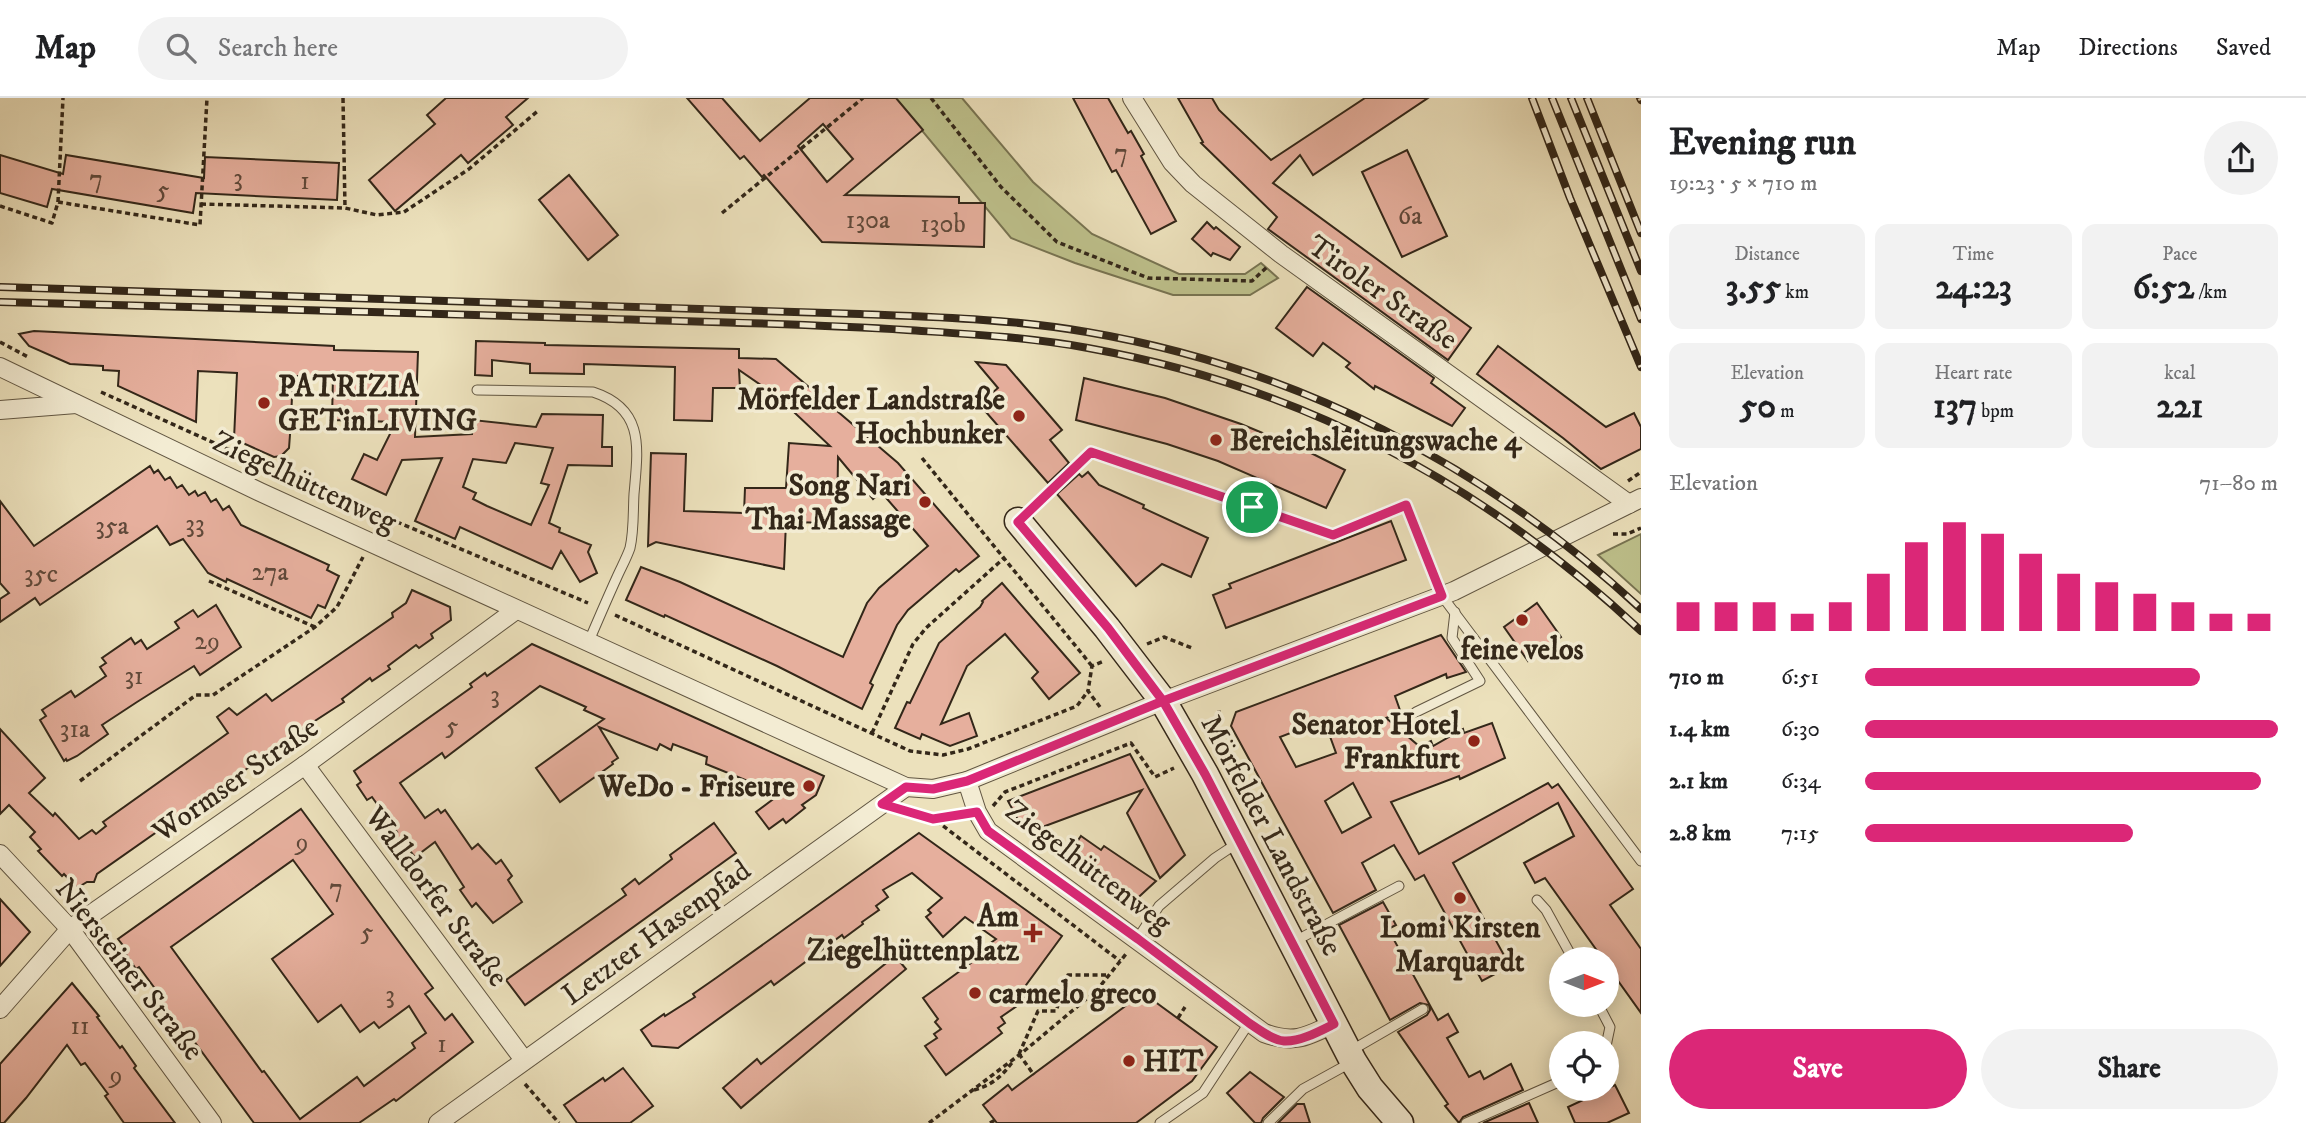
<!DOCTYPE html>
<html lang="en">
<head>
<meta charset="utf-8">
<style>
	body { margin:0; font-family:"IM FELL DW Pica",serif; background:#f2f2f2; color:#202124; height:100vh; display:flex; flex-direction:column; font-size:26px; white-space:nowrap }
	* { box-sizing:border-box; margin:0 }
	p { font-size:23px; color:#757577 }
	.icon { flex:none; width:38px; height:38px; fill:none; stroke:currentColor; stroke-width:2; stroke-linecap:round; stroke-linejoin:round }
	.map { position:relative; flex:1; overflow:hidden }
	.details { display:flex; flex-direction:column; background:#fff; width:665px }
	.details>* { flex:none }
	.needle { width:46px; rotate:90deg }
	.fabs { position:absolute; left:1549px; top:849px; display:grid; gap:14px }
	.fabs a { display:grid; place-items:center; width:70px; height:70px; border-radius:50%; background:#fff; box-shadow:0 4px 18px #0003; font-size:35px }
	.pin { position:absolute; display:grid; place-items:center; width:60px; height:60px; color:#fff; margin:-30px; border:4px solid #fff; border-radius:50%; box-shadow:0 2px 7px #0007 }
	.round { display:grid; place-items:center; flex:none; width:74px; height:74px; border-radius:37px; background:#f2f2f2 }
	.summary { display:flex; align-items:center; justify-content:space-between; height:119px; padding:0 28px }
	h1 { font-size:38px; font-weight:700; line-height:52px }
	.figures { display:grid; grid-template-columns:repeat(3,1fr); gap:10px; height:119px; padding:7px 28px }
	.figures div { display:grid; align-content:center; border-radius:14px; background:#f2f2f2; text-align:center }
	.figures b { font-size:35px; font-weight:700 }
	.figures small { font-size:19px; font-weight:400 }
	.figures p { font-size:19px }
	.chart { height:196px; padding:14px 28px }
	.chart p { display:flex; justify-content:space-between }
	.chart svg { width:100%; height:126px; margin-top:7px; stroke:#db2777; stroke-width:6 }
	.primary-button { display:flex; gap:14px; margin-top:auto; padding:14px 28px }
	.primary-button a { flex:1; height:80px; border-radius:42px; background:#db2777; color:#fff; font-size:28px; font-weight:700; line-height:80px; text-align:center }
	.primary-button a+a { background:#f2f2f2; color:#202124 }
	ul { padding:0 28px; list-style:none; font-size:23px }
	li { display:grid; grid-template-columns:112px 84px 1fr; align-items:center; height:52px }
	li i { height:18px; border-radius:9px; background:#db2777 }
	header { display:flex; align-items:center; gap:42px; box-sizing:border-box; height:98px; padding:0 35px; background:#fff; border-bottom:2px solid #e0e0e0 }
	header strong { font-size:33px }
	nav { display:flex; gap:38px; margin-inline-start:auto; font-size:24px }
	.search { width:490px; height:63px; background:#f2f2f2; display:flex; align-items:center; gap:18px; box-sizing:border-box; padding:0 24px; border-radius:38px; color:#757577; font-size:26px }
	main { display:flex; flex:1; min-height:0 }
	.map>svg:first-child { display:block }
	.green { fill:#bec18c; stroke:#787452; stroke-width:2 }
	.building { fill:#e6af9d; stroke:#332719; stroke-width:2; fill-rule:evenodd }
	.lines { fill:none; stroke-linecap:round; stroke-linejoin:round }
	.lane-casing { stroke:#615642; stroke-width:11 }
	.street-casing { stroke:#615642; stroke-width:20 }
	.secondary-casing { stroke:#332719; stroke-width:29 }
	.path { stroke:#332719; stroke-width:3.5; stroke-dasharray:5 3.5; stroke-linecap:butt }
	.lane { stroke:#f3ecd3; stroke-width:9 }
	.street { stroke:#f3ecd3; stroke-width:18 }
	.secondary { stroke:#f3ecd3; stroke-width:26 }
	.rail-casing { stroke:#332719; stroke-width:8 }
	.rail { stroke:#f3ecd3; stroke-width:5; stroke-dasharray:16; stroke-linecap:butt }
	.route-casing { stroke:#fff; stroke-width:14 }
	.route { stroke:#db2777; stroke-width:9 }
	.poi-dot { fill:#8f2418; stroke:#f3ecd3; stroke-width:2.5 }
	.labels { text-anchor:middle; stroke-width:7; stroke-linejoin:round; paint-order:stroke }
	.number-label { font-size:26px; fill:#60493a }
	.street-label { font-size:30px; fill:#332719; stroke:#f3ecd3 }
	.poi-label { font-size:30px; font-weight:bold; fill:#332719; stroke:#f3ecd3; text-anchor:end }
</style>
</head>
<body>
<header>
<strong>Map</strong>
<div class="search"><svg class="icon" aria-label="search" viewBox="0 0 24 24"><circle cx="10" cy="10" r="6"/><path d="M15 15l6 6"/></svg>Search here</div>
<nav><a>Map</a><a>Directions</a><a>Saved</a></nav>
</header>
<main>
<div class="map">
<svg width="1641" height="1025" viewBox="0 0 1641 1025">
	<rect width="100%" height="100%" fill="#ece1bc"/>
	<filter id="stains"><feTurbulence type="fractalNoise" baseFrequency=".00286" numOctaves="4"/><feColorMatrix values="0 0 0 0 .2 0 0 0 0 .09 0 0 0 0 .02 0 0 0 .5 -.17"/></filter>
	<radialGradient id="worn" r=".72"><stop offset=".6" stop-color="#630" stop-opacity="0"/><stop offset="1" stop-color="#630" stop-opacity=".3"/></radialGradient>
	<g class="green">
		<path d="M895 0H962L1033 84 1092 136 1179 176H1245L1261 165 1278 180 1250 197H1173L1075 165 1011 140Z"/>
		<path d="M1641 436V496L1598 457Z"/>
	</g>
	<g class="building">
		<path d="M446 0H528L506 19 513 27 468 65 461 57 395 113 369 82 435 26 427 17Z"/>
		<path d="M687 0H722L760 43 810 0H896L923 32 845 97 959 99V105H985L984 149 822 144 764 77 762 79 744 58 740 61ZM823 26 853 61 827 84 798 48Z"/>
		<path d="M1073 0H1108L1128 35 1131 33 1144 56 1141 58 1176 123 1151 136 1116 72 1112 74Z"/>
		<path d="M1178 0H1212L1219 12 1271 62 1365 0H1428L1313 77 1300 57 1273 85 1471 230 1448 262 1268 131 1277 119 1201 45 1203 44Z"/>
		<path d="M1407 52 1447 138 1402 159 1362 74Z"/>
		<path d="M0 57 63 76 66 57 204 80 205 59 339 65 337 102 196 95 193 115 52 91 47 109 0 95Z"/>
		<path d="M569 77 618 137 588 162 539 102Z"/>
		<path d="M1207 124 1214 131 1216 129 1240 149 1230 162 1213 155 1211 158 1192 141Z"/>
		<path d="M1307 189 1434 280 1431 285 1465 310 1452 328 1375 288 1374 291 1346 269 1350 265 1323 245 1313 258 1276 230Z"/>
		<path d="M34 233 334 248V252L418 254 415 339 472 336 473 322 536 329 542 316 603 317 602 349H612V368L568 367 549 425 560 430 559 434 591 447 588 454 597 475 580 484 561 453 552 471 460 429 455 441 415 423 442 360 402 362 386 397 352 381 364 356 377 362 396 324 332 322 333 278H293L291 320H284L291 323 289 350 281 358 274 359 234 341 237 275 198 273 196 324 118 288 119 273 103 272V268L70 266 29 248 19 236ZM515 345 553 350 541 385 549 387 531 427 487 408 473 401 476 395 463 389 473 361 506 365Z"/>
		<path d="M476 243 545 245V247L739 251V260L776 261 898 365 979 458 959 474 956 471 929 494 908 512 897 527 870 585 873 587 862 611 777 568 665 517 664 519 626 502 641 469 680 484 843 559 867 505 879 490 928 448 881 394 873 401 838 359 837 425 786 424 784 471 656 444 648 448 651 355 686 356 684 413 744 415 745 390H786L789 345 830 348 778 299 739 272 740 290H713L712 323 674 322 675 269 584 266V276L530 275V266L492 262V278L475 277Z"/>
		<path d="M1498 248 1606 329 1634 315 1641 329V351L1601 371 1563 340 1477 276Z"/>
		<path d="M976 264 1006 267 1062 332 1050 342 1069 365 1048 385 979 306 998 290Z"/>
		<path d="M1084 280 1165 300 1241 326 1311 355 1345 372 1326 410 1218 363 1167 346 1076 322Z"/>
		<path d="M150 368 154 375 158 372 165 382 170 379 177 390 182 387 189 397 195 393 198 398 205 394 211 404 216 401 223 412 229 408 241 427 329 467 327 472 339 478 325 510 318 507 311 520 227 481 226 484 208 475 183 441 170 447 157 428 40 507 35 500 0 524V501L9 495 0 485V403L34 448Z"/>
		<path d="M1088 374 1099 387 1144 407 1143 410 1208 440 1191 479 1162 466 1136 488 1057 396 1079 376 1082 379Z"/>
		<path d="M1391 423 1406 462 1226 530 1213 497 1231 490 1229 486Z"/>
		<path d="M1002 485 1080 575 1049 601 1032 580 1038 574 1005 536 967 568 941 626 969 615 977 638 950 648 922 636 920 641 895 630 907 604 910 605 939 545 980 509 983 504 982 503Z"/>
		<path d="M412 492 450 509 451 522 431 536 433 540 419 550 416 547 388 568 390 571 372 583 370 580 342 601 344 604 264 656 255 665 97 776 94 784H87L77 790 64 776 62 778 38 753 41 751 30 739 35 734 9 707 0 716V631L45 680 29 695 53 718 55 715 79 741 92 732 96 736 106 728 103 724 228 635 217 619 229 610 237 617 266 596 272 603 393 519 392 515 406 505Z"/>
		<path d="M1537 505 1561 539 1528 563 1504 529Z"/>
		<path d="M216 507 241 549 200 577 194 568 137 604 102 627 108 636 77 658 67 663 66 661 64 663 40 622 46 618 42 612 71 593 75 599 106 578 100 569 106 565 102 560 131 540 135 546 141 542 147 551 179 530 175 524 193 512 198 519Z"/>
		<path d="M1441 537 1466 574 1447 580 1446 576 1395 598 1401 615 1386 620 1419 648 1431 643 1433 648 1463 631 1464 635 1492 625 1505 660 1460 681 1459 678 1391 704 1419 756 1548 685 1552 690 1558 686 1633 791 1610 807 1641 851V915L1606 866V861H1603L1545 780 1535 785 1524 765 1574 738 1558 705 1453 765 1510 868 1482 883 1424 777 1415 782 1394 747 1362 765 1376 792 1333 815 1231 628 1236 614ZM1324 622 1336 655 1296 669 1280 639ZM1353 685 1371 719 1342 735 1325 703Z"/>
		<path d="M532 546 824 678 816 697 802 707 805 710 786 725 783 721 769 731 756 714 780 696 706 666 707 659 673 646 671 652 660 646 657 652 599 629 618 660 612 664 613 666 560 704 536 670 604 621 584 612 586 609 540 588 445 660 442 655 400 685 425 720 438 711 441 715 445 712 472 751 478 746 496 766 501 762 512 778 508 782 522 804 493 825 476 805 472 809 460 792 464 789 435 744 415 759 407 749 404 751 393 736 397 734 372 699 367 702 357 687 361 684 354 673 472 589 470 586 485 575 487 578Z"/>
		<path d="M1130 656 1185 757 1160 780 1127 715 1142 692 1029 734 1025 728 1022 729 1008 703Z"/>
		<path d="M301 711 433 890 425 896 445 922 452 916 473 944 396 1003 394 1001 359 1025H254L191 939 189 940 159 902 162 900 139 869 136 871 123 852 125 850 118 841ZM293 762 333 816 272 861 318 924 341 907 360 934 374 924 379 930 409 908 426 935 412 945 415 950 364 988 357 979 300 1021 264 973 262 974 171 849Z"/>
		<path d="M714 725 736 755 525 907 506 882 626 797 622 791 635 781 639 786 672 761 670 757Z"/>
		<path d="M919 735 1062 838 1021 894 1027 901 1001 919 1005 925 998 930 1002 935 946 977 925 948 937 940 934 936 941 931 935 924 938 921 923 900 971 865 969 861 996 841 965 819 943 839 926 819 931 815 928 812 942 800 912 775 883 792 888 799 876 808 879 812 862 824 863 826 844 840 842 837 774 887 771 883 678 950 652 948 641 932 664 916 665 918 695 899 693 896 716 880Z"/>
		<path d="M1081 738 1101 752 1104 748 1156 783 1129 808 1065 761Z"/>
		<path d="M0 801 30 834 0 868Z"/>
		<path d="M1383 804 1396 827 1388 831 1438 922 1448 916 1458 934 1447 940 1469 979 1480 973 1484 981 1511 966 1523 992 1463 1019 1459 1025 1445 1008 1448 1006 1398 934 1427 917 1430 912 1429 907 1420 905 1390 922 1339 827Z"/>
		<path d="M895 858 906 871 741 1010 723 990 757 961 761 966Z"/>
		<path d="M72 885 99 918 97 919 120 950 122 948 136 968 134 970 175 1025H124L105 998 108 996 85 965 81 967 67 947 26 1000 4 1025H0V966Z"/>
		<path d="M1143 895 1217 949 1192 983 1136 1025H997L983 1007 1008 987 1012 992Z"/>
		<path d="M623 970 653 1008 630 1025H577L564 1007 603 980 605 983Z"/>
		<path d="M1250 974 1284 999 1263 1020 1261 1025H1255L1227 995Z"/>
		<path d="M1615 987 1629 1015 1607 1025H1575L1568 1009Z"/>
		<path d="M1529 1005 1538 1025H1483Z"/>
		<path d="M1297 1006H1304L1310 1025H1278Z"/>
	</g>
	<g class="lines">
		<defs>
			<g id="lane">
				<path d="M477 292 593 294C645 311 638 350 634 396 633 413 634 433 630 450 627 459 621 470 617 479 607 501 598 522 589 543"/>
				<path d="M1019 423 1091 354 1333 437 1406 407 1442 498 1641 763"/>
				<path d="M1416 614 1480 583 1452 540 1455 514"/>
				<path d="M1537 802 1546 812 1573 861"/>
				<path d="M1138 840 1159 808 1215 760 1236 746"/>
				<path d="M1295 843 1399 788"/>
				<path d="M1598 906 1610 929 1606 948"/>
				<path d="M1352 952 1423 911"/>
				<path d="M1160 1025 1203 995 1249 925"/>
				<path d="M1268 1025 1303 991 1352 964"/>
				<path d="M1466 1025 1561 983"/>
			</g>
			<g id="street">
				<path d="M1132 0 1172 64 1193 86 1281 156 1629 406"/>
				<path d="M0 269 260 394 906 689 933 691 967 683 1158 605 1454 493 1641 400"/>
				<path d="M0 312 76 306"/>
				<path d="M305 667 524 962"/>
				<path d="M967 683 977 714 988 733 1264 935C1294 946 1306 939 1333 926"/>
				<path d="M0 756 70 831 212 1025"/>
				<path d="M0 911 70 831 305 667 516 512"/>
				<path d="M438 1025 906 689"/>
			</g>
			<path id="secondary" d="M1018 423 1107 530 1163 603 1205 676 1353 963 1370 990 1400 1025"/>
		</defs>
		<use href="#lane" class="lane-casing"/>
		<use href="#street" class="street-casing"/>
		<use href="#secondary" class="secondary-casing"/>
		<g class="path">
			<path d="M343 0 345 110"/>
			<path d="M931 0 1001 89 1057 144 1148 180 1252 183 1267 169"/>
			<path d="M58 104 63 0"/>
			<path d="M201 106 345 110 377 117 404 114 469 71 539 12"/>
			<path d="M0 108 52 125 58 104 200 127 207 0"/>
			<path d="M722 115 863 0"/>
			<path d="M0 244 28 259"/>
			<path d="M101 294 270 370 588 505"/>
			<path d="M922 360 1092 568"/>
			<path d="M1628 383 1641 374"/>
			<path d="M1613 436H1627L1641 430"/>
			<path d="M209 483 315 529"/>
			<path d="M615 517 910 653 943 657 968 651 1077 608 1088 593"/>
			<path d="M1147 546 1164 539 1192 550"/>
			<path d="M1100 609 1088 593 1092 568 1104 563"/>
			<path d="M872 635 913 546 926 530 1003 461"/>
			<path d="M1215 649 1219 647V610"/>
			<path d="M80 683 196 597H213L315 529 337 509 363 459"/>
			<path d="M993 708 1005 694 1131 645 1155 679 1174 670"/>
			<path d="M904 713 934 721 1120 863"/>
			<path d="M934 721 959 717"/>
			<path d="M1178 920 1185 909"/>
			<path d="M1019 956 1038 913H1056L1068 877H1109"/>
			<path d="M1019 956 1034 977"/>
			<path d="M525 986 559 1025"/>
			<path d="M974 992C993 987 1003 977 1014 962"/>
			<path d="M929 1025 1023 954 1097 892 1126 856"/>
			<path d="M990 1025 995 1022"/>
		</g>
		<use href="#lane" class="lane"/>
		<use href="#street" class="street"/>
		<use href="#secondary" class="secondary"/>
		<defs>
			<g id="rail">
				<path d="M1532 0 1570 100 1641 269"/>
				<path d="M1552 0 1641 221"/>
				<path d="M1571 0 1641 173"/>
				<path d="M1587 0 1641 135"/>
				<path d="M1640 0 1641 2"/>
				<path d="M0 189 860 216C936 219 1012 221 1087 234 1294 269 1487 368 1641 511"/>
				<path d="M0 204C204 209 409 215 613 221 711 224 809 226 907 232 967 236 1028 239 1088 250 1300 288 1484 386 1641 533"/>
			</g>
		</defs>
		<use href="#rail" class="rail-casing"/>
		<use href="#rail" class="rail"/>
	</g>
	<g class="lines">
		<defs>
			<path id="route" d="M1252 409 1091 354 1018 424 1108 530 1163 603 967 683 933 691 906 689 882 706 933 721 977 714 988 733 1138 841 1249 925C1258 931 1272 942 1284 943 1300 944 1320 933 1334 926L1205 676 1163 603 1442 498 1406 407 1333 437 1252 409"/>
		</defs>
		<use href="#route" class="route-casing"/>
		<use href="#route" class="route"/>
	</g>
	<g class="poi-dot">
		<circle cx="264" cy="305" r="7"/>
		<circle cx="1019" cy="318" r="7"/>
		<circle cx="1216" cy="342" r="7"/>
		<circle cx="925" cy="404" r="7"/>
		<circle cx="1522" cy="522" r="7"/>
		<circle cx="1474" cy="643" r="7"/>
		<circle cx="809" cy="688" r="7"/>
		<circle cx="1460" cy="800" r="7"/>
		<path d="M1029.5 824.5h7v7h7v7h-7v7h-7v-7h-7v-7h7z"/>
		<circle cx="975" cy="895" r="7"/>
		<circle cx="1129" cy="963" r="7"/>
	</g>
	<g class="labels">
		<g class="number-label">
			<text x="1121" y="63">7</text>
			<text x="238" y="88">3</text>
			<text x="96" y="89">7</text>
			<text x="305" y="91">1</text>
			<text x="163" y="100">5</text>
			<text x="1410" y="126">6a</text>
			<text x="868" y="130">130a</text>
			<text x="943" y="134">130b</text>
			<text x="195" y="434">33</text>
			<text x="112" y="436">35a</text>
			<text x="270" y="482">27a</text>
			<text x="41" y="484">35c</text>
			<text x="207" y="551">29</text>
			<text x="134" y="586">31</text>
			<text x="495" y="605">3</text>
			<text x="452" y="636">5</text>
			<text x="75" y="639">31a</text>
			<text x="302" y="752">9</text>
			<text x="336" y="798">7</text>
			<text x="367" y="842">5</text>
			<text x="390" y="905">3</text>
			<text x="80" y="936">11</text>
			<text x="442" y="954">1</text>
			<text x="116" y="985">9</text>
		</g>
		<g class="street-label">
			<text transform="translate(1383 194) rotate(35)" y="10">Tiroler Straße</text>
			<text transform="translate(305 383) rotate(25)" y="10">Ziegelhüttenweg</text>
			<text transform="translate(235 681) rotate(-35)" y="10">Wormser Straße</text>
			<text transform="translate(1272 737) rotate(62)" y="10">Mörfelder Landstraße</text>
			<text transform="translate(1089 768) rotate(37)" y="10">Ziegelhüttenweg</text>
			<text transform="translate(437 798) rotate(53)" y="10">Walldorfer Straße</text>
			<text transform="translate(656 834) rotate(-36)" y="10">Letzter Hasenpfad</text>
			<text transform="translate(130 871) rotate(52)" y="10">Niersteiner Straße</text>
		</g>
		<g class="poi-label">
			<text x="278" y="298" text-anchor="start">PATRIZIA<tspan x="278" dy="34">GETinLIVING</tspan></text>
			<text x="1005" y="311">Mörfelder Landstraße<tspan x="1005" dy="34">Hochbunker</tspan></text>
			<text x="1230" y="352" text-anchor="start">Bereichsleitungswache 4</text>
			<text x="911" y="397">Song Nari<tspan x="911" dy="34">Thai Massage</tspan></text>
			<text x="1522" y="561" text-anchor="middle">feine velos</text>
			<text x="1460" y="636">Senator Hotel<tspan x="1460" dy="34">Frankfurt</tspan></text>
			<text x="795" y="698">WeDo - Friseure</text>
			<text x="1019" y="828">Am<tspan x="1019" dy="34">Ziegelhüttenplatz</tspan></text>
			<text x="1460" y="839" text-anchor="middle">Lomi Kirsten<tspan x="1460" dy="34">Marquardt</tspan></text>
			<text x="989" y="905" text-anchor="start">carmelo greco</text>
			<text x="1143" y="973" text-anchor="start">HIT</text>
		</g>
	</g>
	<rect width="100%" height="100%" filter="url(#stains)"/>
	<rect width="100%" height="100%" fill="url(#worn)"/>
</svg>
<div class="fabs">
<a><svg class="needle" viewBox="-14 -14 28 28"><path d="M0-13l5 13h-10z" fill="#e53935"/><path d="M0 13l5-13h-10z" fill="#757577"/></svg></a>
<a><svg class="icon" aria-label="locate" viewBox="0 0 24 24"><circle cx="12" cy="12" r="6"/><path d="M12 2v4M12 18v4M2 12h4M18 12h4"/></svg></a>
</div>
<div class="pin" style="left:1252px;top:409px;background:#1e9e55"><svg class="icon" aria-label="arrive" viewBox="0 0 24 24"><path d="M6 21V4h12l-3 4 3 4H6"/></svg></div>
</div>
<section class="details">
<div class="summary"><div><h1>Evening run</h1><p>19:23 · 5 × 710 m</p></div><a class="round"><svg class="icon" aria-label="share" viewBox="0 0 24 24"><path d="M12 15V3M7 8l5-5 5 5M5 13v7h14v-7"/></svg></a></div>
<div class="figures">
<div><p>Distance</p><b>3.55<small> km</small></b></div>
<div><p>Time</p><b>24:23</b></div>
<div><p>Pace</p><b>6:52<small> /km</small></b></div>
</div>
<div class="figures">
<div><p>Elevation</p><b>50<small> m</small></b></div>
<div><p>Heart rate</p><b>137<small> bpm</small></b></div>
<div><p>kcal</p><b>221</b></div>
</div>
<div class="chart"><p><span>Elevation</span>71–80 m</p>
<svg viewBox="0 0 160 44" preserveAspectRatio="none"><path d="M5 44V34M15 44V34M25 44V34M35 44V38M45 44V34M55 44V24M65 44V13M75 44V6M85 44V10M95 44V17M105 44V24M115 44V27M125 44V31M135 44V34M145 44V38M155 44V38"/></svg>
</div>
<ul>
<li><b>710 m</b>6:51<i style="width:81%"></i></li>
<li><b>1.4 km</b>6:30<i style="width:100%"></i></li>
<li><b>2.1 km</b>6:34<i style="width:96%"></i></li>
<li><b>2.8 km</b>7:15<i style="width:65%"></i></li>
</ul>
<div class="primary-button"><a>Save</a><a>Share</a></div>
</section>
</main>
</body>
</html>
